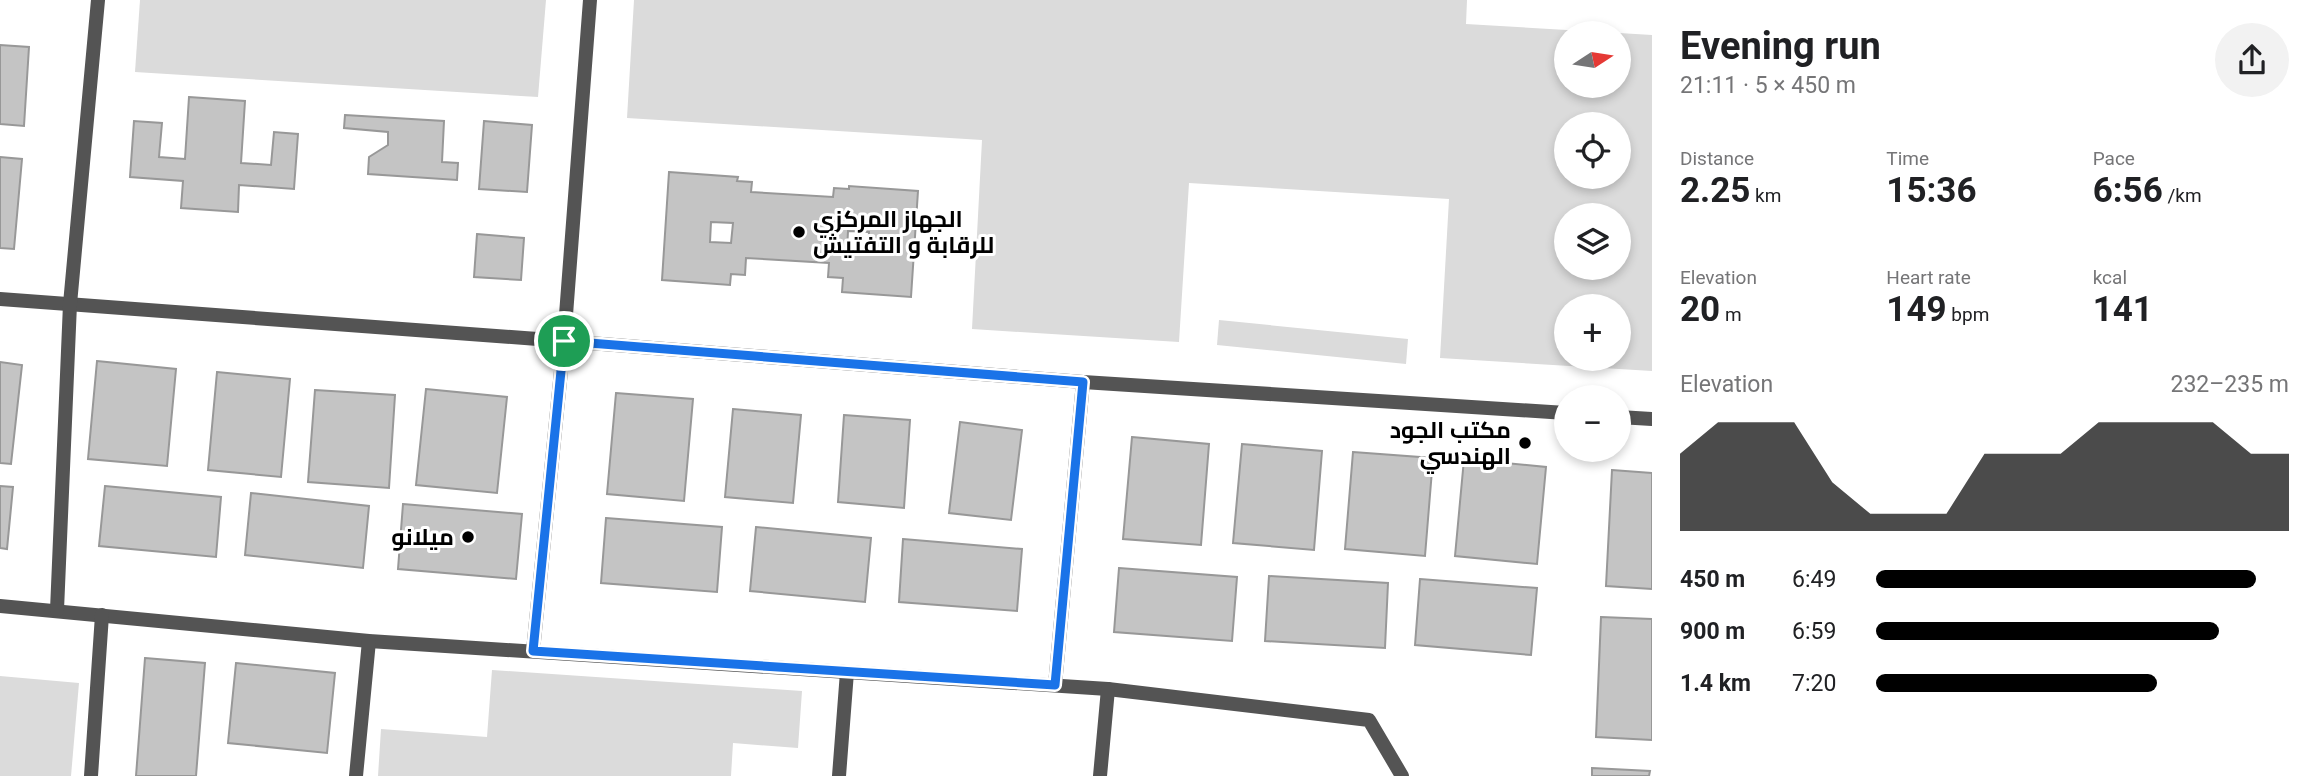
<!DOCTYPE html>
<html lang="en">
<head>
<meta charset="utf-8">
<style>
	body { margin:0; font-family:Roboto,Cairo,sans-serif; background:#f2f2f2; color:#202124; height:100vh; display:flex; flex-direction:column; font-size:26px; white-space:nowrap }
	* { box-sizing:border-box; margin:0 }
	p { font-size:23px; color:#757577 }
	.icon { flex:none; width:38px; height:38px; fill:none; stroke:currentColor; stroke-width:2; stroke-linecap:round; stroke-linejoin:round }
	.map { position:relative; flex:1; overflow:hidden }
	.panel { display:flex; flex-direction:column; background:#fff; width:665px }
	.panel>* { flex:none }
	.needle { width:46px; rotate:78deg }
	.fabs { position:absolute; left:1554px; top:21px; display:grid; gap:14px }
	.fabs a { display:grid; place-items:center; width:77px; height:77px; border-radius:50%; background:#fff; box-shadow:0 4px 10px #0003; font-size:35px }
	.pin { position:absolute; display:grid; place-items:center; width:60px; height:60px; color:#fff; margin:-30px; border:4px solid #fff; border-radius:50%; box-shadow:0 2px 7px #0007 }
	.round { display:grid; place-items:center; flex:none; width:74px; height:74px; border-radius:37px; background:#f2f2f2 }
	.head { display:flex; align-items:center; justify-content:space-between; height:119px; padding:0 28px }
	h1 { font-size:38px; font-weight:700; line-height:52px }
	.stats { display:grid; grid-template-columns:repeat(3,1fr); gap:10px; height:119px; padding:7px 28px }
	.stats div { display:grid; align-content:center }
	.stats b { font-size:35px; font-weight:700 }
	.stats small { font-size:19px; font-weight:400 }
	.stats p { font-size:19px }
	.chart { height:196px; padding:14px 28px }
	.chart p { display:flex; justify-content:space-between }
	.chart svg { width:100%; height:126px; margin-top:7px; fill:#000; opacity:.7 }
	ul { padding:0 28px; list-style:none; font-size:23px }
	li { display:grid; grid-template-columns:112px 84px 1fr; align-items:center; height:52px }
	li i { height:18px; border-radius:9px; background:#000 }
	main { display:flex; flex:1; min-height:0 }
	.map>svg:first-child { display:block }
	.green { fill:#dbdbdb; fill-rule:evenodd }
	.building { fill:#c4c4c4; stroke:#989898; stroke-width:2; fill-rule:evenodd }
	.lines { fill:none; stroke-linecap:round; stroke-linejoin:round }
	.street { stroke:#545454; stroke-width:14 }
	.route-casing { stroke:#fff; stroke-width:14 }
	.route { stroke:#1a73e8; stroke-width:9 }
	.poi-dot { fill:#000; stroke:#fff; stroke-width:2.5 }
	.labels { text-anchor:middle; stroke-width:6; stroke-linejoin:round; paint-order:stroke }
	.poi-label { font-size:23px; font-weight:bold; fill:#000; stroke:#fff; text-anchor:end }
</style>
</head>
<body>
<main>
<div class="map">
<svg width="1652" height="776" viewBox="0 0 1652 776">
	<rect width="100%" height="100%" fill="#fff"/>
	<g class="green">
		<path d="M140 0H546L538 97 135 72Z"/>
		<path d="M634 0H1467L1466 24 1618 33H1566V86H1619V33L1652 35V371L1440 358 1449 199 1189 183 1179 342 972 329 982 140 627 118ZM1619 124V177H1566V124ZM1566 215H1619V268H1566ZM1619 306V359H1566V306Z"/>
		<path d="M1219 320 1408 339 1406 364 1217 345Z"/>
		<path d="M492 670 802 691 798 748 733 743 731 776H378L381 729 487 737Z"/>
		<path d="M0 676 79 683 71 776H0Z"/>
	</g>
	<g class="building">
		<path d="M0 45 29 47 24 126 0 124Z"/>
		<path d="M189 97 245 101 241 163 271 165 274 132 298 134 294 189 239 185 238 212 181 208 183 181 130 177 134 121 162 123 159 157 185 159Z"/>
		<path d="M345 115 444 121 442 162 458 163 457 180 368 174 369 157 388 145V132L344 128Z"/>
		<path d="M484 121 532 125 527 192 479 189Z"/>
		<path d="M0 157 22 159 14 249 0 248Z"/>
		<path d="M669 172 738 177 737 181 752 182 751 192 833 197 834 188 849 189V186L918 191 911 297 842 292 843 278 828 277 829 263 746 258 745 275 731 274 730 285 662 280ZM711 222 733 223 731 243 710 242ZM848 231 869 232 868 252 847 251Z"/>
		<path d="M477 234 524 238 521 280 474 277Z"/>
		<path d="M97 361 176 369 167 466 88 459Z"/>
		<path d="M0 362 22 365 11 464 0 463Z"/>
		<path d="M217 372 290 379 281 477 208 470Z"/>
		<path d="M426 389 507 397 497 493 416 485Z"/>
		<path d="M315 390 395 395 389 488 308 482Z"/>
		<path d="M616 393 693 399 684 501 607 494Z"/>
		<path d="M733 409 801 415 793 503 725 497Z"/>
		<path d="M844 415 910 420 904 508 838 502Z"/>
		<path d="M960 422 1022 430 1011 520 949 513Z"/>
		<path d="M1132 437 1209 444 1201 545 1123 539Z"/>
		<path d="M1242 444 1322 451 1314 550 1233 543Z"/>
		<path d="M1353 452 1433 458 1425 556 1345 549Z"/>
		<path d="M1464 459 1546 467 1537 564 1455 556Z"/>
		<path d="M1612 470 1652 473V589L1606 586Z"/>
		<path d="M0 486 13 487 7 549 0 548Z"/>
		<path d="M105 486 221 497 216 557 99 546Z"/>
		<path d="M251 493 369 506 363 568 245 555Z"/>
		<path d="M403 504 522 514 516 579 398 569Z"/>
		<path d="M606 518 722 527 717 592 601 583Z"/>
		<path d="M756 527 871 538 865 602 750 591Z"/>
		<path d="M903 539 1022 549 1017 611 899 602Z"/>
		<path d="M1119 568 1237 577 1232 641 1114 632Z"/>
		<path d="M1269 576 1388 583 1385 648 1265 641Z"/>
		<path d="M1420 579 1537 588 1531 655 1415 645Z"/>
		<path d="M1601 617 1652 619V740L1596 737Z"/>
		<path d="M145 658 205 663 196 776H136Z"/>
		<path d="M236 663 335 673 327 753 228 743Z"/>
		<path d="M1592 768 1650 771 1649 776H1592Z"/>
	</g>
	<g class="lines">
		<g class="street">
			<path d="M0 299 564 341 1083 382 1566 413"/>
			<path d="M1619 417 1652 419"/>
			<path d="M0 606 369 641 1108 689 1369 720 1402 776"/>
			<path d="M57 610 70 304 98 0"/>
			<path d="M533 651 564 341 590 0"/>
			<path d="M1055 685 1083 382"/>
			<path d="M91 776 102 615"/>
			<path d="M356 776 369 641"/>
			<path d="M839 776 847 672"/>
			<path d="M1100 776 1108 689"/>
		</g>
	</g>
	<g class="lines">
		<defs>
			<path id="route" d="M564 341 1083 382 1055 685 533 651Z"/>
		</defs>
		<use href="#route" class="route-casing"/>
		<use href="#route" class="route"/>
	</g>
	<g class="poi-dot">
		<circle cx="799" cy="232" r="7"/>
		<circle cx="1525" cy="443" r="7"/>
		<circle cx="468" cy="537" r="7"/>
	</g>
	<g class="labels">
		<g class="poi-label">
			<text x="813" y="227" text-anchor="start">الجهاز المركزي<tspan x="813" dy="26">للرقابة و التفتيش</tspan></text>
			<text x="1511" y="438">مكتب الجود<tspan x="1511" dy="26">الهندسي</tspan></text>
			<text x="454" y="545">ميلانو</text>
		</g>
	</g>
</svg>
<div class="fabs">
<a><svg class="needle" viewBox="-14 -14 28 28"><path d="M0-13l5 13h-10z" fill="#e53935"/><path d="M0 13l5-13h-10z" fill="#757577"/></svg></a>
<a><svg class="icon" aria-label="locate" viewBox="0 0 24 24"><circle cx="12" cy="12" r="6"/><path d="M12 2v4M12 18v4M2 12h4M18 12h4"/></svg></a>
<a><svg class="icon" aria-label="layers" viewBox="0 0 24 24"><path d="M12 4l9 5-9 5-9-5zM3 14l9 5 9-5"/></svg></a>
<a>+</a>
<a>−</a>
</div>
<div class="pin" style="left:564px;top:341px;background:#1e9e55"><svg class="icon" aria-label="arrive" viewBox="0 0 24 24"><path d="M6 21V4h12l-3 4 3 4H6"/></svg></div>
</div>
<section class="panel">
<div class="head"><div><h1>Evening run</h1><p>21:11 · 5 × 450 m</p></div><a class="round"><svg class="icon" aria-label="share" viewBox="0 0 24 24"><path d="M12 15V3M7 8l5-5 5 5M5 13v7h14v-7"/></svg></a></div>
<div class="stats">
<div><p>Distance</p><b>2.25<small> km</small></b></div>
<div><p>Time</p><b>15:36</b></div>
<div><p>Pace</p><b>6:56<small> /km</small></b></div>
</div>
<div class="stats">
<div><p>Elevation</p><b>20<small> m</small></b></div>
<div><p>Heart rate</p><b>149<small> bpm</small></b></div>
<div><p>kcal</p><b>141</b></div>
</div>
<div class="chart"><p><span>Elevation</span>232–235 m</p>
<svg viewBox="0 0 160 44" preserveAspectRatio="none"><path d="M0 44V17L10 6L20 6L30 6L40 27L50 38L60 38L70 38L80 17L90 17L100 17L110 6L120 6L130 6L140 6L150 17L160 17V44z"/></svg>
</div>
<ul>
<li><b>450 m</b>6:49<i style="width:92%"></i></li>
<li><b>900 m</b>6:59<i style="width:83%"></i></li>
<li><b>1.4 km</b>7:20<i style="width:68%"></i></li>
</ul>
</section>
</main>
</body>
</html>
